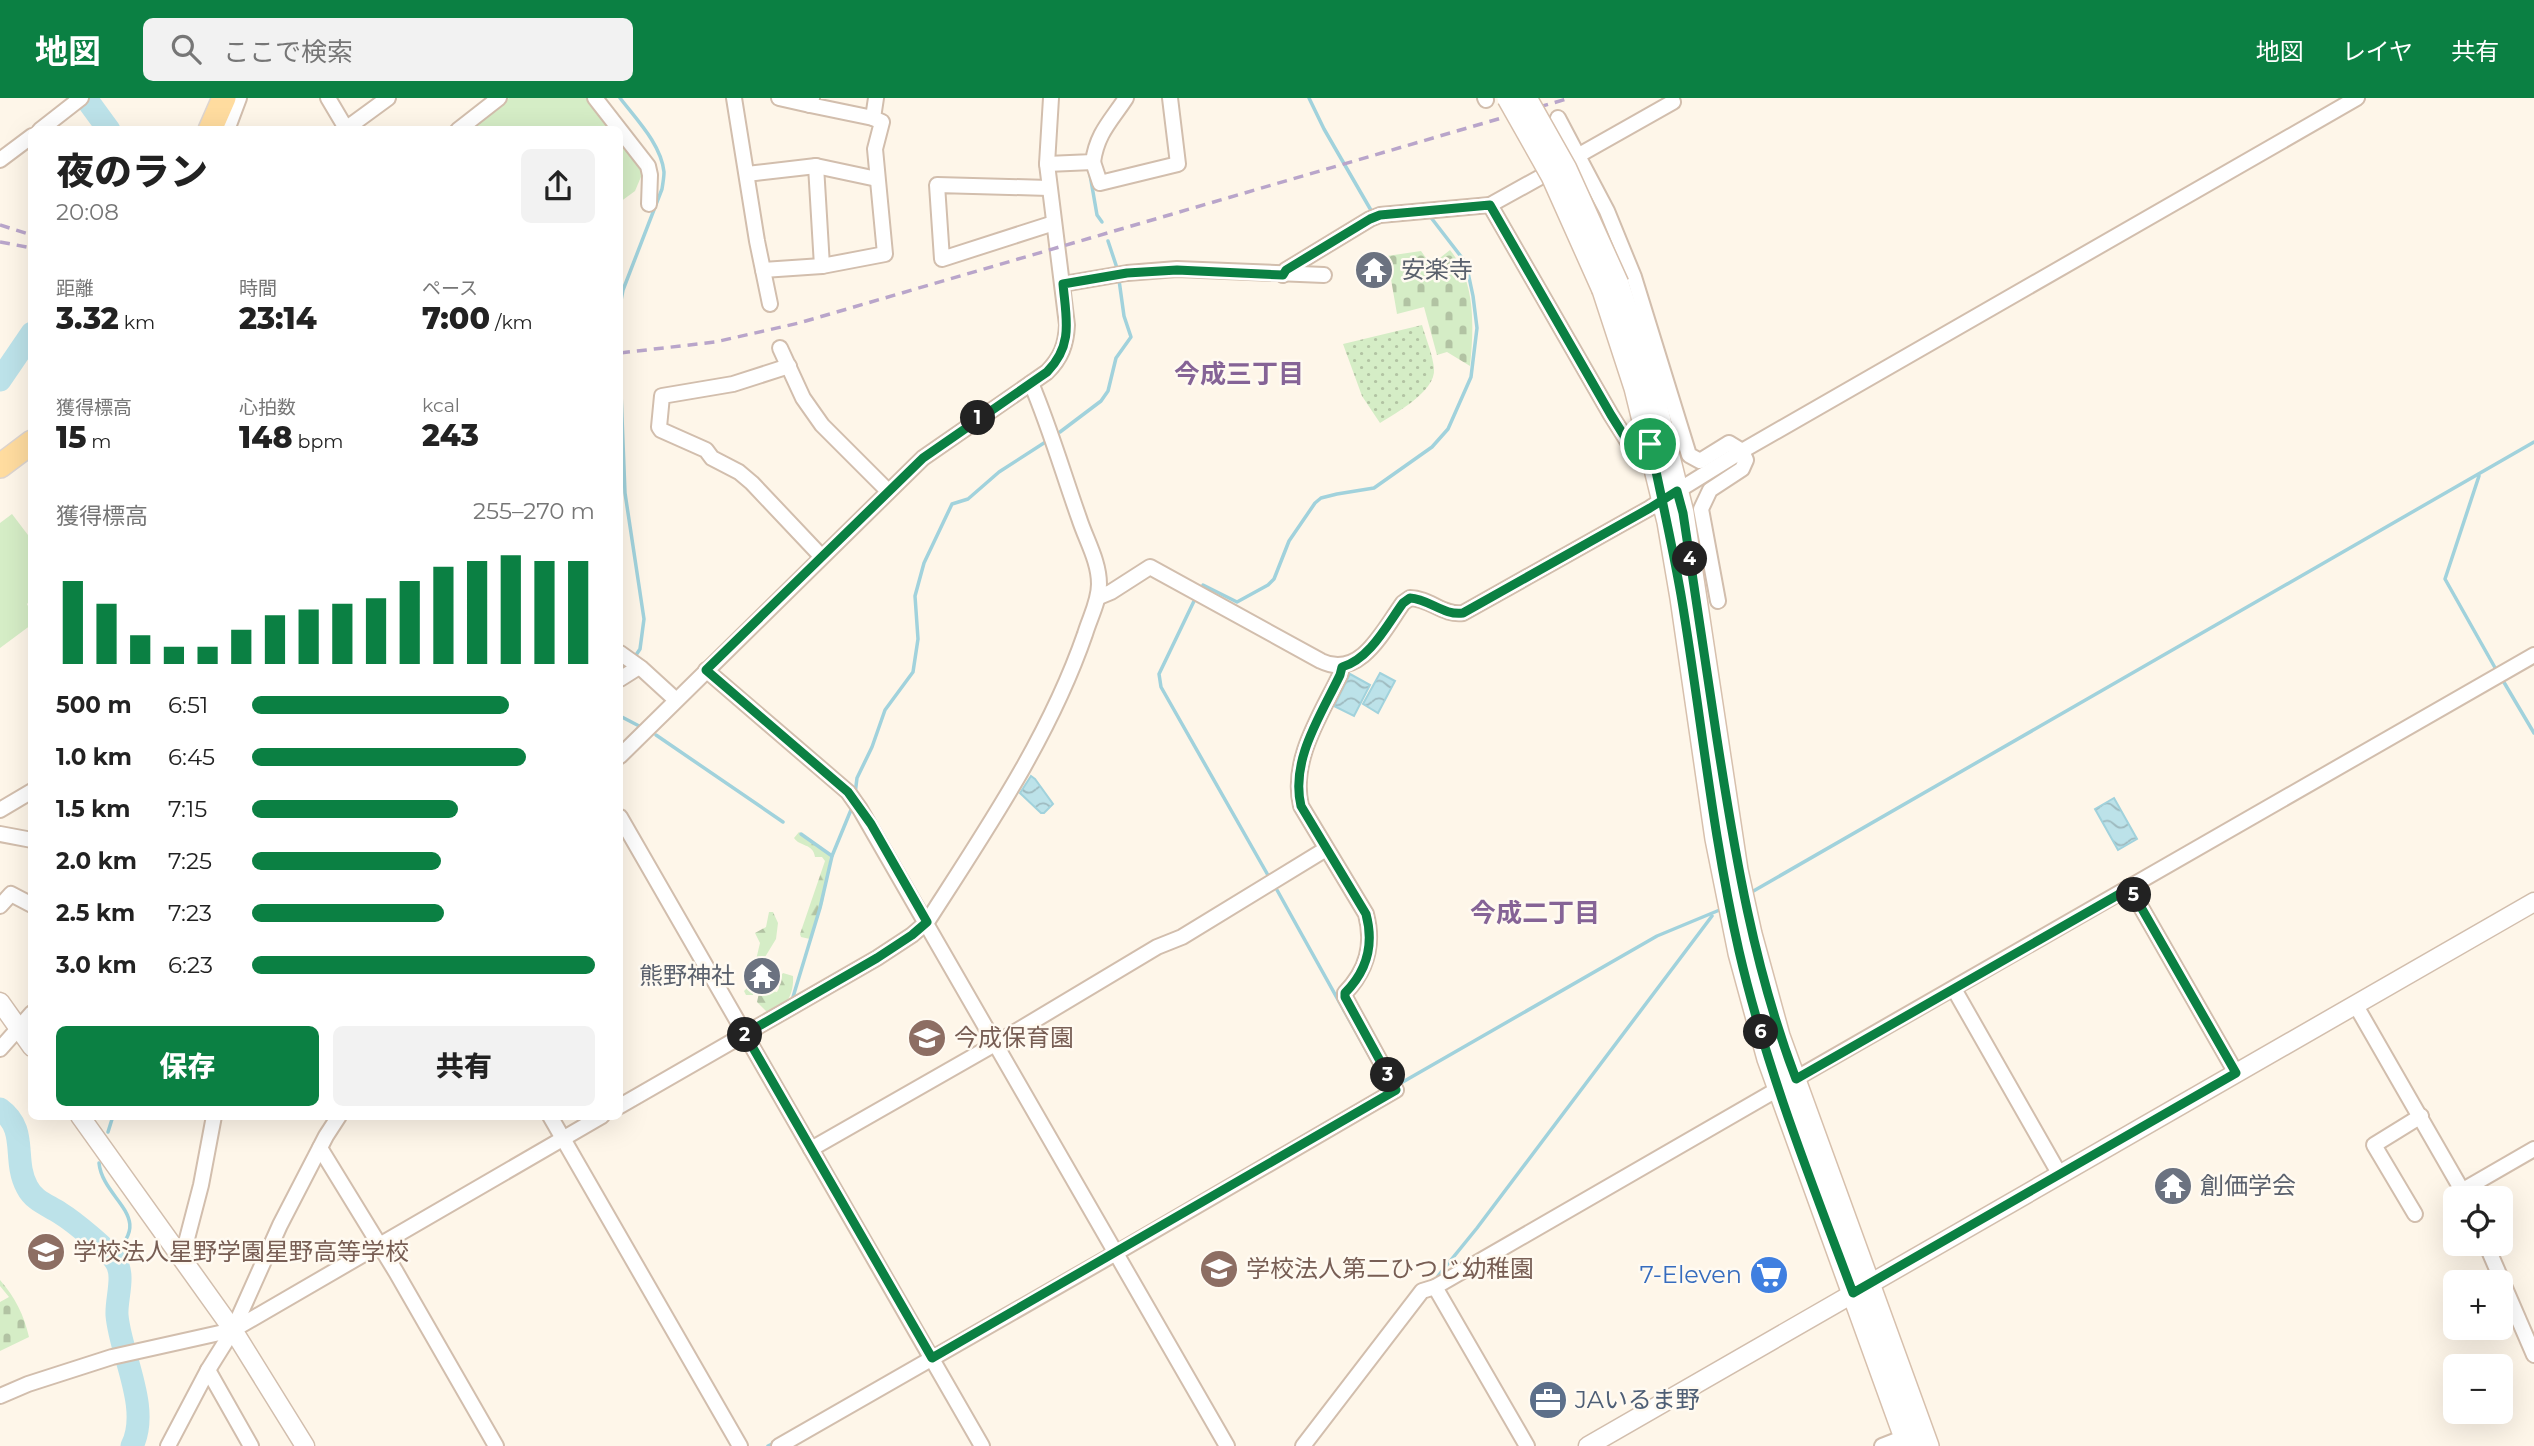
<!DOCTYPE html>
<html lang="ja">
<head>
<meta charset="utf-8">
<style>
	body { margin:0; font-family:Montserrat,"Noto Sans JP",sans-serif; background:#f2f2f2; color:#222; height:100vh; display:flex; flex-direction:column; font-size:26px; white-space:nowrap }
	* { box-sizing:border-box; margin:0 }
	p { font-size:23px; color:#767676 }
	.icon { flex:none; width:38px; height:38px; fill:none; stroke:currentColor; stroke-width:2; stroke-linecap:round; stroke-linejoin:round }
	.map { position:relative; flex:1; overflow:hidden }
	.side { position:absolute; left:28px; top:28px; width:595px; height:994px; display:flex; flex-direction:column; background:#fff; border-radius:10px; box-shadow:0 7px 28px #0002 }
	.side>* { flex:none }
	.controls { position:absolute; left:2443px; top:1088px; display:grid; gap:14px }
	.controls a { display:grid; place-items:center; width:70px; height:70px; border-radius:10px; background:#fff; box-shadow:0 7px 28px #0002; font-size:35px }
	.pin { position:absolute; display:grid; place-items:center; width:60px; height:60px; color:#fff; margin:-30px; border:4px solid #fff; border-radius:50%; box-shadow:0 2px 7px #0007 }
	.km { position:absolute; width:35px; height:35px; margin:-18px; border-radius:50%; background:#222; color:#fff; font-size:19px; line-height:35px; text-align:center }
	.round { display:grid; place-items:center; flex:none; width:74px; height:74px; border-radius:10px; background:#f2f2f2 }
	.head { display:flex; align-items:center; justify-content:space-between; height:119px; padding:0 28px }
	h1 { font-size:38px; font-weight:800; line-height:52px }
	.stats { display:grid; grid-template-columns:repeat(3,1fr); gap:10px; height:119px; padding:7px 28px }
	.stats div { display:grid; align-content:center }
	.stats b { font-size:30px; font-weight:800 }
	.stats small { font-size:19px; font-weight:400 }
	.stats p { font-size:19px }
	.chart { height:196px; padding:14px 28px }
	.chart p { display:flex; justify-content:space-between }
	.chart svg { width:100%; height:126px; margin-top:7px; stroke:#0b8043; stroke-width:6 }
	.cta { display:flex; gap:14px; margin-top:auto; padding:14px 28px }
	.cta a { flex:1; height:80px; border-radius:10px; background:#0b8043; color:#fff; font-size:28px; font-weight:800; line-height:80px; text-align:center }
	.cta a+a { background:#f2f2f2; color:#222 }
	ul { padding:0 28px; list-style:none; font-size:23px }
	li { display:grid; grid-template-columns:112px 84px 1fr; align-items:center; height:52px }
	li i { height:18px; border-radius:9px; background:#0b8043 }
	header { display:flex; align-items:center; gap:42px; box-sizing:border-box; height:98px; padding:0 35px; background:#0b8043; color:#fff }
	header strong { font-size:33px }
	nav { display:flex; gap:38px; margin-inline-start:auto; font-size:24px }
	.search { width:490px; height:63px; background:#f2f2f2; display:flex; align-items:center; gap:18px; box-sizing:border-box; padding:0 24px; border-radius:10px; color:#767676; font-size:26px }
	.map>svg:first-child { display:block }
	.grass { fill:url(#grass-dots) }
	.forest { fill:url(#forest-firs) }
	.cemetery { fill:url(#cemetery-stones) }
	.green { fill:#d5edc6 }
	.water { fill:url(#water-waves); stroke:#a1d2dc; stroke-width:2 }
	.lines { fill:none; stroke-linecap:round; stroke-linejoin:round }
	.stream { stroke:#a1d2dc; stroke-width:3.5 }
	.river { stroke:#bce2e9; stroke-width:23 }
	.minor-casing { stroke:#d2bead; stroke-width:18 }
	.tertiary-casing { stroke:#d2bead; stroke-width:21 }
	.secondary-casing { stroke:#d7c0ad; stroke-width:24 }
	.primary-casing { stroke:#ddd5d0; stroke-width:26 }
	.minor { stroke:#fff; stroke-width:14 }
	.tertiary { stroke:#fff; stroke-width:18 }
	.secondary { stroke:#fff; stroke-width:21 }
	.primary { stroke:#ffdc9f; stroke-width:23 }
	.rail { stroke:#b9a5ca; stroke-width:3.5; stroke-dasharray:10 7; stroke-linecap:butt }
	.secondary-bridge-casing { stroke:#d7c0ad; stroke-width:24; stroke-linecap:butt }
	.secondary-bridge { stroke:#fff; stroke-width:21 }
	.route-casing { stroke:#fff; stroke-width:14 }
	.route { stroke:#0b8043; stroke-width:9 }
	.labels { text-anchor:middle; stroke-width:5; stroke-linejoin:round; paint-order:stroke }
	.worship-label { font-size:24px; fill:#5b616d; stroke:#fffaf1; text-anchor:start }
	.education-label { font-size:24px; fill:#785e54; stroke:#fffaf1; text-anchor:start }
	.shop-label { font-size:24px; fill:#366cbe; stroke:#fffaf1; text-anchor:end }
	.service-label { font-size:24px; fill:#4e5e75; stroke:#fffaf1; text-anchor:start }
	.neighbourhood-label { font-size:26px; font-weight:bold; fill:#856396; stroke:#fffaf1 }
</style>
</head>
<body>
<header>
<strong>地図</strong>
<div class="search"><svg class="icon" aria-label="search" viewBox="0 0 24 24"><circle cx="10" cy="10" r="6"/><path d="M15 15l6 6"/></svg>ここで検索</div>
<nav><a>地図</a><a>レイヤ</a><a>共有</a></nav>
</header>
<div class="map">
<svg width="2534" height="1348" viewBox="0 0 2534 1348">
	<defs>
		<pattern id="grass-dots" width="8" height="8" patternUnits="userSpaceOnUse" patternTransform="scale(1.75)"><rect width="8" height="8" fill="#d5edc6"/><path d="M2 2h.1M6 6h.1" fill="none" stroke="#b2c3a3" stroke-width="1.8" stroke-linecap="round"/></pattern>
		<pattern id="forest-firs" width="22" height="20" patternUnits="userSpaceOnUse" patternTransform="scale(1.75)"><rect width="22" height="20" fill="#d5edc6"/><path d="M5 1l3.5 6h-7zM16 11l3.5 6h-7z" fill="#b2c3a3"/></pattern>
		<pattern id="cemetery-stones" width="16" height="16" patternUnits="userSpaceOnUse" patternTransform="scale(1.75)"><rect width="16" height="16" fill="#d5edc6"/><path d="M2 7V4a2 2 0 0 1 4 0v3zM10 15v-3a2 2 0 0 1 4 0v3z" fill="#b2c3a3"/></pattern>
		<pattern id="water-waves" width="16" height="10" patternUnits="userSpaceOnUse" patternTransform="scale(1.75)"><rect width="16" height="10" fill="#bce2e9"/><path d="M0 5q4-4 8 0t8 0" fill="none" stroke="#9ebabf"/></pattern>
	</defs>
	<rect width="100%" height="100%" fill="#fef6e9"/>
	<path class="grass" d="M1422 227C1426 241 1433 257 1434 271 1436 293 1396 315 1380 325L1362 298 1343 246Z"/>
	<g class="forest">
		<path d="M799 734 830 758 823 805 810 841 801 839 800 836 825 763 822 759H815C813 745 800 749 794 740Z"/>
		<path d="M769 814H773L778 825 776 841 762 864 758 889 754 891 753 897H746L744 893 750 887 760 845 755 835 766 829Z"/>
		<path d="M783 875 793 878C794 896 787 912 766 913L757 904 759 895 764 892 777 894 779 890 778 881Z"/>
	</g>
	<g class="cemetery">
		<path d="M1450 152C1476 184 1474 229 1470 268L1447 254 1437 257 1424 209 1397 216 1387 158 1421 153 1431 167Z"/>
		<path d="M0 1182C15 1199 24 1217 29 1239L0 1253V1204L9 1199 0 1188Z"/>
	</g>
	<g class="green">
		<path d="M509 0H587L611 31 468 32Z"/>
		<path d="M620 43 643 74 635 93 620 104Z"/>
		<path d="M12 416 31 441V502L27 506 31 514V527L0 550V425Z"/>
	</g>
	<g class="water">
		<path d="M1380 575 1395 583 1378 615 1363 606Z"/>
		<path d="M1350 576 1370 587 1354 618 1334 608Z"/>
		<path d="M1031 678 1035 681 1053 706 1044 715H1041L1020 695Z"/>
		<path d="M2114 700 2137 741 2118 752 2095 711Z"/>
	</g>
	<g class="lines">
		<g class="stream">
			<path d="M1309 0 1324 31 1372 114"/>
			<path d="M1089 71 1097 117 1102 124"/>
			<path d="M1108 143 1118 173"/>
			<path d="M620 241V208L623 192 662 91C663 85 664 79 664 74 661 46 636 21 620 0"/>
			<path d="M620 269 625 395 644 521 640 551 634 560"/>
			<path d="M1060 334 1101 303 1108 293 1116 260 1131 239 1124 218 1119 182"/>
			<path d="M2479 378 2445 481 2498 575"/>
			<path d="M1203 487 1237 504 1268 487 1274 481 1289 443 1315 405 1321 400 1337 396 1374 390 1432 349 1448 331 1471 279 1477 230 1473 198 1466 165 1429 117"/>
			<path d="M1195 501 1159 576 1161 589 1269 779"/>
			<path d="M620 572 629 566"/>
			<path d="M2502 581 2534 635"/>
			<path d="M620 618 641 629"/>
			<path d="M656 637 783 724"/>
			<path d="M855 696 857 680 872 649 885 612 913 574 918 541 915 498 924 465 952 406 968 401 999 374 1047 343"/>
			<path d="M801 736 832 758"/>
			<path d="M1277 792 1371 961"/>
			<path d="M1750 795 2534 344"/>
			<path d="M793 899 820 810 832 758 853 707"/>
			<path d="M1401 985 1657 838 1722 811"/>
			<path d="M108 1034 113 1018"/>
			<path d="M99 1065C103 1103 158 1119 111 1158"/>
			<path d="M1438 1178 1477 1130 1712 818"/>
			<path d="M768 1348 776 1344"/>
		</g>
		<g class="river">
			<path d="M90 6 109 32"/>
			<path d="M0 282 32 235"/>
			<path d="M0 1011C29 1032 12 1061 27 1089 34 1103 48 1107 60 1115 73 1123 109 1152 116 1164 125 1178 116 1201 117 1217 120 1256 151 1310 132 1348"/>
		</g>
		<defs>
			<g id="minor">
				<path d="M328 0 347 32"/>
				<path d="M595 0 648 68 650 77 649 106"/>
				<path d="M734 0 757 143 770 206"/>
				<path d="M779 0 810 7"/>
				<path d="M812 0 810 7 873 20"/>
				<path d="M1485 0 1486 2"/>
				<path d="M1558 20 1607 113 1634 179 1689 357 1700 363 1729 345 1742 353 1746 362 1742 371 1710 392 1701 411 1718 503"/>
				<path d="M347 30 388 0"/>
				<path d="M40 32 81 0"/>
				<path d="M227 32 239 0"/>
				<path d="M458 32 499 0"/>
				<path d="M1572 61 1673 4"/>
				<path d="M0 62 32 38"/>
				<path d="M1093 64 1100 85 1178 66 1170 0"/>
				<path d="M1047 66 1093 64C1097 35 1111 23 1126 0"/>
				<path d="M816 68 822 168"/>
				<path d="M747 76 816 68 877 81"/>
				<path d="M1049 90 937 87 942 161 1054 125"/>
				<path d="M1490 107 1611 317 1633 352 1650 346"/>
				<path d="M763 172 822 168 885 156 875 51 882 24 873 20 876 0"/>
				<path d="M1283 177 1286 172 1370 121 1380 117 1490 107 1555 71"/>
				<path d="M1063 186 1127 175 1177 171 1324 177"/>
				<path d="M780 250 803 300 822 327 887 392"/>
				<path d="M789 268 733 286 662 298 659 329 661 332 706 352 712 360 739 374 752 385 821 458"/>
				<path d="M1099 499 1111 494 1150 469 1321 563C1360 582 1383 533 1403 505L1410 500C1429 500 1444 518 1463 515L1650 410 1742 353 2357 0"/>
				<path d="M620 555 641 570 676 602"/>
				<path d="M706 572 848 694 860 711 1227 1348"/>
				<path d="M620 581 639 569"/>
				<path d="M620 658 923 360 1047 274C1061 260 1066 247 1067 227L1047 66 1051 0"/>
				<path d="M0 712 32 693"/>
				<path d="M620 719 982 1348"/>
				<path d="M0 736 32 742"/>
				<path d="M2130 790 2236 975"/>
				<path d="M0 808 11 796 32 807"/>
				<path d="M1954 891 2060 1077"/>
				<path d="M2355 906 2467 1101"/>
				<path d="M0 951 32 915"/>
				<path d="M1795 981 2534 557"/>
				<path d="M620 1008 877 860 912 837 927 824C986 732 1049 640 1085 536 1090 519 1099 504 1099 486 1099 463 1086 442 1079 420 1063 375 1050 330 1031 285"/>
				<path d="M550 1018 740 1348"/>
				<path d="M320 1050 396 1174 496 1348"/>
				<path d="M811 1051 995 946 1157 849 1182 839 1326 751"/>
				<path d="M2463 1092 2534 1051"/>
				<path d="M2415 1116 2374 1047 2421 1018"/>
				<path d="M2486 1146 2534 1257"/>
				<path d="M182 1160 201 1087 214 1018"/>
				<path d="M1435 1189 1527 1348"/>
				<path d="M208 1272 251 1348"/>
				<path d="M0 1298 28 1286 112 1259 233 1232 602 1018"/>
				<path d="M168 1348 208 1272 233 1232 280 1127 326 1038 339 1018"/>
				<path d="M779 1348 1116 1155 1396 992 1345 899V895C1367 872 1374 847 1366 816L1301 708C1290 662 1321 617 1340 577L1342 569"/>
				<path d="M1303 1348 1422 1193 1435 1189 1778 991"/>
				<path d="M1882 1348 1905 1339"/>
			</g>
			<g id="tertiary">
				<path d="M0 904 32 949"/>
				<path d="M80 1018 233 1232 305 1348"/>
				<path d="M1588 1348 2534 804"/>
			</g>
			<g id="secondary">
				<path d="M1618 186 1650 282 1683 415 1737 772 1751 836 1779 938 1928 1348"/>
				<path d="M1603 192 1635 290 1668 424 1681 500 1716 741 1739 855 1768 961 1908 1348"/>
			</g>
			<g id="primary">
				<path d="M210 32 224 0"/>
				<path d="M0 368 32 344"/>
			</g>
		</defs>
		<use href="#minor" class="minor-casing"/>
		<use href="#tertiary" class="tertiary-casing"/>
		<use href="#secondary" class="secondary-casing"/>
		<use href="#primary" class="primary-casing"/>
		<use href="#minor" class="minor"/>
		<use href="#tertiary" class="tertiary"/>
		<use href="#secondary" class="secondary"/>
		<use href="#primary" class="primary"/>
		<g class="rail">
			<path d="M0 127 32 137"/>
			<path d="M0 144 32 150"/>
			<path d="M620 255 715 244 799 225 1570 0"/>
		</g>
		<defs>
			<g id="secondary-bridge">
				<path d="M1508 0 1552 78 1603 192"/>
				<path d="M1526 0 1566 71 1618 186"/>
			</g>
		</defs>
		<use href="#secondary-bridge" class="secondary-bridge-casing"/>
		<use href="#secondary-bridge" class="secondary-bridge"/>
	</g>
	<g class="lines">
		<defs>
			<path id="route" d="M1650 346 1633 352 1611 317 1490 107 1380 117 1370 121 1286 172 1283 177 1177 172 1127 175 1063 186C1066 220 1074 247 1047 274L923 360 706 572 848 694 871 726 927 824 912 837 877 860 745 936 932 1260 1396 992 1345 899V895C1367 873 1374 846 1366 816L1301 708C1290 662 1321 617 1340 577L1342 569C1369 562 1387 527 1403 505L1410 500C1429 501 1444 518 1463 515L1650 410 1677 393 1683 415C1694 490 1706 566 1717 641 1735 757 1754 871 1796 981L2130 790 2236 975 1853 1195C1811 1083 1766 970 1739 853 1712 735 1701 616 1681 497 1672 446 1661 396 1650 346"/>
		</defs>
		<use href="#route" class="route-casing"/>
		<use href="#route" class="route"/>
	</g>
	<defs>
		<symbol id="temple-disc" viewBox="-11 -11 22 22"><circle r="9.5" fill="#6b7280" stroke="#fffaf1"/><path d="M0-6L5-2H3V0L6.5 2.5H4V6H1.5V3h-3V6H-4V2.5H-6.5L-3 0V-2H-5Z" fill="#fff"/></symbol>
		<symbol id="school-disc" viewBox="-11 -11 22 22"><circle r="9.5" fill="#8d6e63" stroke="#fffaf1"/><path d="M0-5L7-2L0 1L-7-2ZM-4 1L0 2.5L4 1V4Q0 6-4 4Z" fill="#fff"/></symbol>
		<symbol id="supermarket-disc" viewBox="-11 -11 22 22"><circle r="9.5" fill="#3f7fe0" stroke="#fffaf1"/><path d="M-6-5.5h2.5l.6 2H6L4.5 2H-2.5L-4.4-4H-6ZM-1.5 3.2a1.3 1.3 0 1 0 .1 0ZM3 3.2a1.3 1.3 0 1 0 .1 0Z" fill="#fff"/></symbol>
		<symbol id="office-disc" viewBox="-11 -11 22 22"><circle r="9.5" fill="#5c6f8a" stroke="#fffaf1"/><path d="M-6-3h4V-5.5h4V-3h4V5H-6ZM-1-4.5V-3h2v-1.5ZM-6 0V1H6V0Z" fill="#fff"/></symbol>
	</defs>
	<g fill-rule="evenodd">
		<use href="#temple-disc" x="1352" y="150" width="44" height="44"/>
		<use href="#temple-disc" x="740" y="856" width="44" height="44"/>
		<use href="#school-disc" x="905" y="918" width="44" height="44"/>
		<use href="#temple-disc" x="2151" y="1066" width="44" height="44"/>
		<use href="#school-disc" x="24" y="1132" width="44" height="44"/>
		<use href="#school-disc" x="1197" y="1149" width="44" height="44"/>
		<use href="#supermarket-disc" x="1747" y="1155" width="44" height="44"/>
		<use href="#office-disc" x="1526" y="1280" width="44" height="44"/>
	</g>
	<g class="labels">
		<g class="worship-label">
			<text x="1401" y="180">安楽寺</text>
			<text x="735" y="886" text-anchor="end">熊野神社</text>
			<text x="2200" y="1096">創価学会</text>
		</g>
		<g class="education-label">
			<text x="954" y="948">今成保育園</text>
			<text x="73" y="1162">学校法人星野学園星野高等学校</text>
			<text x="1246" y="1179">学校法人第二ひつじ幼稚園</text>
		</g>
		<g class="shop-label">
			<text x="1742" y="1185">7-Eleven</text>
		</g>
		<g class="service-label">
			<text x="1575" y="1310">JAいるま野</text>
		</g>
		<g class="neighbourhood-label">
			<text x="1239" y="285">今成三丁目</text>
			<text x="1535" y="824">今成二丁目</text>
		</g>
	</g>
</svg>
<div class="controls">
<a><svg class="icon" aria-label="locate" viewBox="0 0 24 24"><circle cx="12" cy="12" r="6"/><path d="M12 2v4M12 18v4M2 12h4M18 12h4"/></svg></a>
<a>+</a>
<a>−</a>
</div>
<div class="pin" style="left:1650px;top:346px;background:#1e9e55"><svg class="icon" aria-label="arrive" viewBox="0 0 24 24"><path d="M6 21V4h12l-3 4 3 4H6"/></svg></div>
<b class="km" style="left:978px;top:320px">1</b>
<b class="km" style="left:745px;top:937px">2</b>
<b class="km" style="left:1388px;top:977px">3</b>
<b class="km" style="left:1690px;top:461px">4</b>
<b class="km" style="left:2134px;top:797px">5</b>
<b class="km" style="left:1761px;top:934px">6</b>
<section class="side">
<div class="head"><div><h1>夜のラン</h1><p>20:08</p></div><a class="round"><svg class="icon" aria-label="share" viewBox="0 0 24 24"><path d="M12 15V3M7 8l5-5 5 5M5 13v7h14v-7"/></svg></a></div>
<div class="stats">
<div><p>距離</p><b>3.32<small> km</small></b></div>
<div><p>時間</p><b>23:14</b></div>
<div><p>ペース</p><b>7:00<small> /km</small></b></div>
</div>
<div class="stats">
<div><p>獲得標高</p><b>15<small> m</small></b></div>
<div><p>心拍数</p><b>148<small> bpm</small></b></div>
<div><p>kcal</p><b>243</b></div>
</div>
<div class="chart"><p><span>獲得標高</span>255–270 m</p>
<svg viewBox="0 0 160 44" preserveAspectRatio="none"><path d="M5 44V15M15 44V23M25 44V34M35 44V38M45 44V38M55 44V32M65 44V27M75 44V25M85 44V23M95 44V21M105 44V15M115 44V10M125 44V8M135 44V6M145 44V8M155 44V8"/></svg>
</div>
<ul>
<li><b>500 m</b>6:51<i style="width:75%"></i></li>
<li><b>1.0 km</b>6:45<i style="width:80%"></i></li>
<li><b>1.5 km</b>7:15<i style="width:60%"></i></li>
<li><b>2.0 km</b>7:25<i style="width:55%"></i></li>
<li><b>2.5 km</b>7:23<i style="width:56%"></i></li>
<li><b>3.0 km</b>6:23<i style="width:100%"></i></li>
</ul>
<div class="cta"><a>保存</a><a>共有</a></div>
</section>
</div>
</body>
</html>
